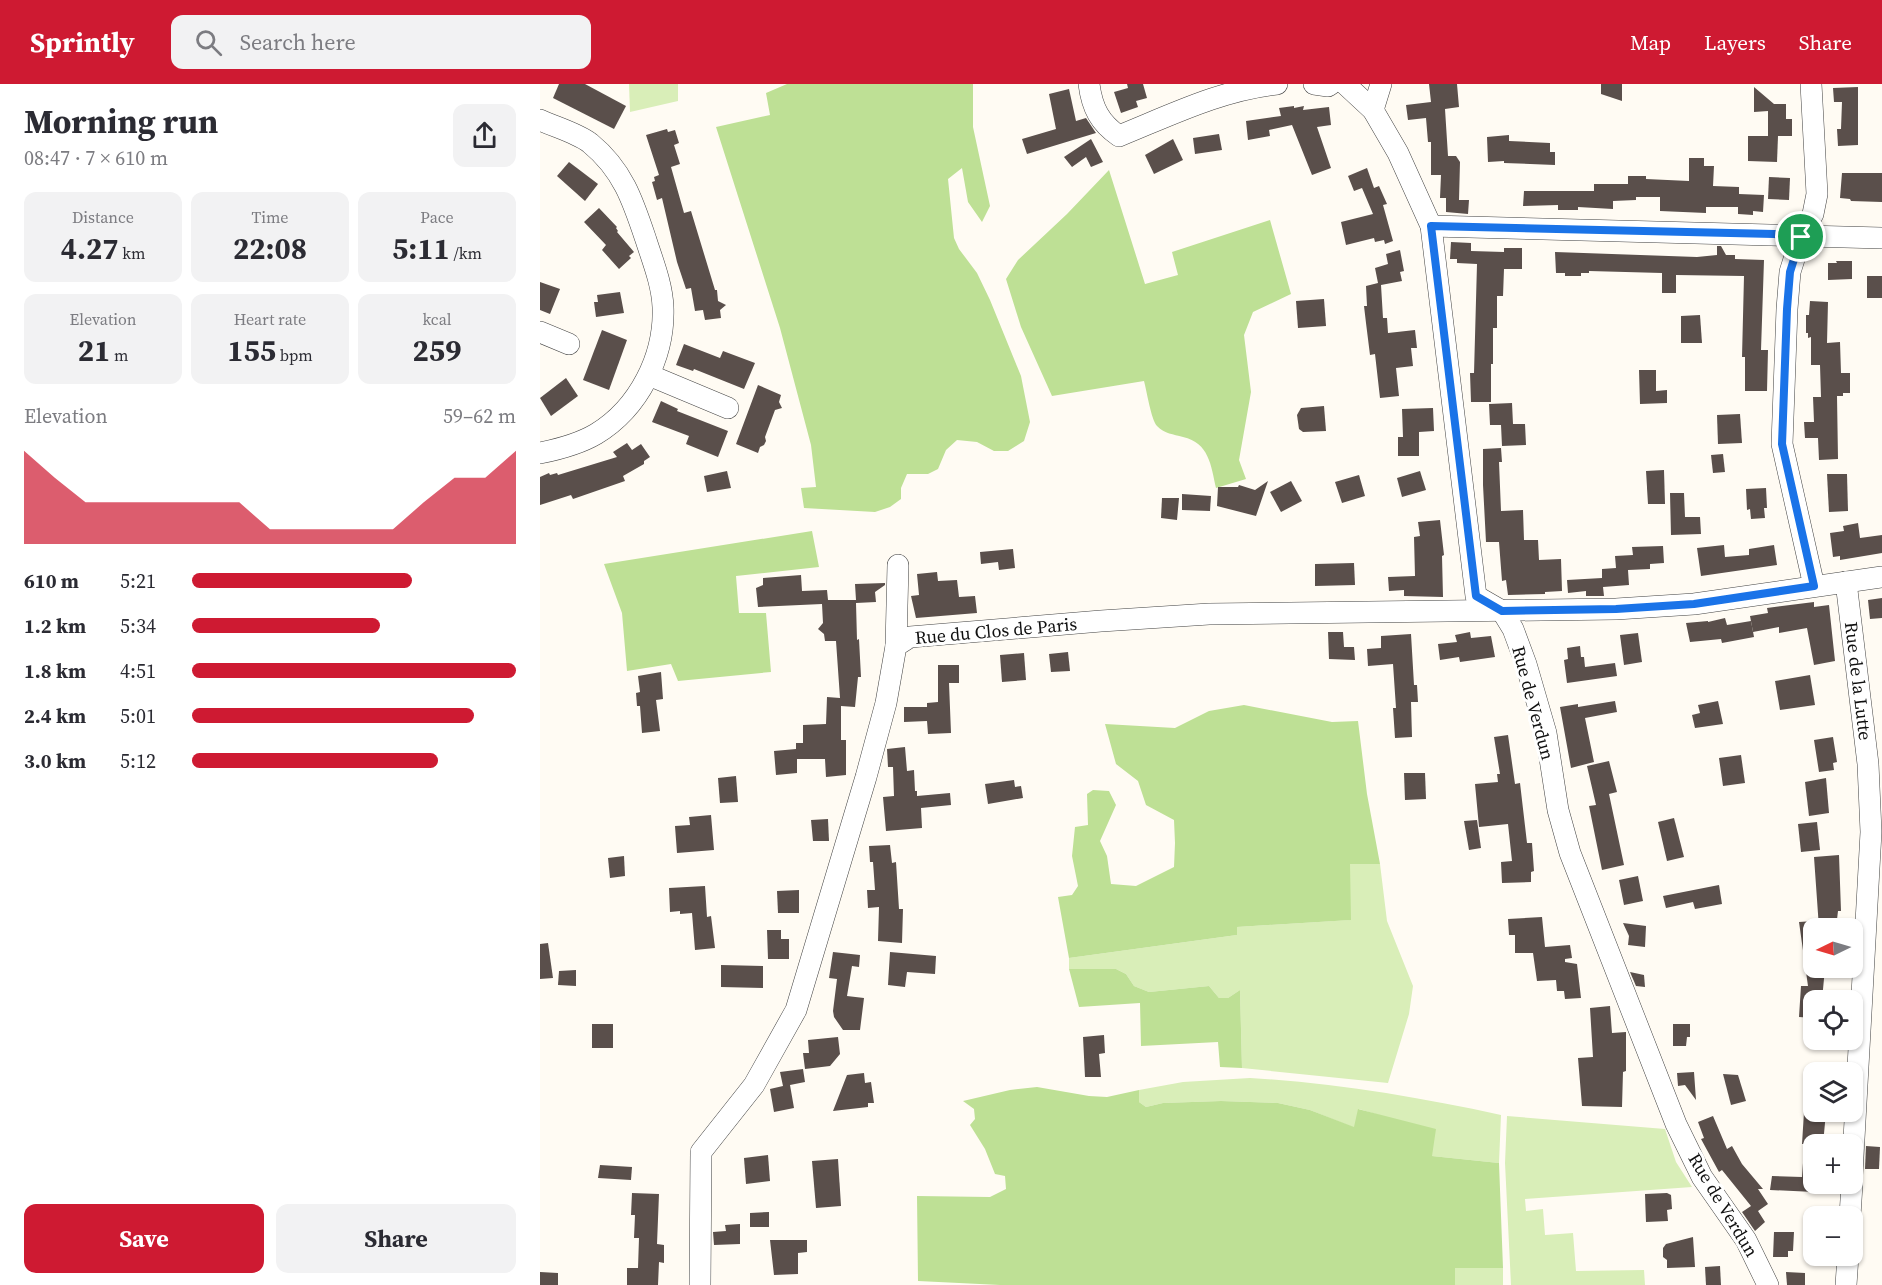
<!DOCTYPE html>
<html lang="en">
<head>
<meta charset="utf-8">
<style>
	body { margin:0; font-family:"Source Serif 4",serif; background:#f2f2f3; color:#2b2b33; height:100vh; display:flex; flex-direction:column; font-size:22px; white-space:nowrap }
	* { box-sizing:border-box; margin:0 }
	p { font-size:20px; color:#7c7c81 }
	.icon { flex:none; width:33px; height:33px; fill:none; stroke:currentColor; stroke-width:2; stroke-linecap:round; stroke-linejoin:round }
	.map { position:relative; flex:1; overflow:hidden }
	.sheet { display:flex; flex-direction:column; background:#fff; width:540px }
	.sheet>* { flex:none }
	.needle { width:39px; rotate:265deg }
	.controls { position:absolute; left:1263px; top:834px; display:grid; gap:12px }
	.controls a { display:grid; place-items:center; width:60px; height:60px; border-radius:12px; background:#fff; box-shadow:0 2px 4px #0004; font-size:30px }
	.pin { position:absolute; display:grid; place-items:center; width:51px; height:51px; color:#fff; margin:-26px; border:3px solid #fff; border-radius:50%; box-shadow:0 2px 6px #0007 }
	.round { display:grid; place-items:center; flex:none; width:63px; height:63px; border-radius:12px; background:#f2f2f3 }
	.head { display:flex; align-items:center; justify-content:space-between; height:102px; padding:0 24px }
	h1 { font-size:33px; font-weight:700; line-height:45px }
	.figures { display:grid; grid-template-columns:repeat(3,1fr); gap:9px; height:102px; padding:6px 24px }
	.figures div { display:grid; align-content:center; border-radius:12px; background:#f2f2f3; text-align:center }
	.figures b { font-size:30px; font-weight:700 }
	.figures small { font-size:16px; font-weight:400 }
	.figures p { font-size:16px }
	.chart { height:168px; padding:12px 24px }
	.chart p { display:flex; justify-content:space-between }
	.chart svg { width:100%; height:108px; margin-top:6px; fill:#ce1a32; opacity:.7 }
	.primary-button { display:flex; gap:12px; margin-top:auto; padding:12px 24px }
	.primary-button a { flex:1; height:69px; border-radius:12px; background:#ce1a32; color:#fff; font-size:24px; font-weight:700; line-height:69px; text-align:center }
	.primary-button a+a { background:#f2f2f3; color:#2b2b33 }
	ul { padding:0 24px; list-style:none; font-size:20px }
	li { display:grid; grid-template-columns:96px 72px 1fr; align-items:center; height:45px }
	li i { height:15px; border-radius:8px; background:#ce1a32 }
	header { display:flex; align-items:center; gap:36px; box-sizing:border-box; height:84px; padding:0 30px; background:#ce1a32; color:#fff }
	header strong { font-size:28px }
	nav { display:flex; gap:33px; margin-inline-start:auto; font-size:21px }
	.search { width:420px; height:54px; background:#f2f2f3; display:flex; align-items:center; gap:15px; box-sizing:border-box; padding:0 21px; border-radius:12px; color:#7c7c81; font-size:22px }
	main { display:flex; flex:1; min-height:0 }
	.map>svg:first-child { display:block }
	.green { fill:#d9eeb8 }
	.forest { fill:#bee095 }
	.building { fill:#5a4f4b }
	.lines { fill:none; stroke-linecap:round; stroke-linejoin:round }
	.minor-casing { stroke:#434343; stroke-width:22 }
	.minor { stroke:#fff; stroke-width:21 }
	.route-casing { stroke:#fff; stroke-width:12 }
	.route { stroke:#1a73e8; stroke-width:8 }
	.labels { text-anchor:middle; stroke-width:6; stroke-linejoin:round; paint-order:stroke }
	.street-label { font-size:18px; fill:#101010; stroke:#fff }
</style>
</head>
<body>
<header>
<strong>Sprintly</strong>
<div class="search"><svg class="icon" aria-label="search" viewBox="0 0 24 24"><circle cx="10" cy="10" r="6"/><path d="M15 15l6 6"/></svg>Search here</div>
<nav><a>Map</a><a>Layers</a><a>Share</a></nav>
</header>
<main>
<section class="sheet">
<div class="head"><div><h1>Morning run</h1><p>08:47 · 7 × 610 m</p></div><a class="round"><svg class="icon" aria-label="share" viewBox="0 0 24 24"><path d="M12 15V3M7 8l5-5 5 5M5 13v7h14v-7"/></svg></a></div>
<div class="figures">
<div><p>Distance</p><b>4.27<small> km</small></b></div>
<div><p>Time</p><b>22:08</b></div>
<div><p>Pace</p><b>5:11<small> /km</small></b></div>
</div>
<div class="figures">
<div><p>Elevation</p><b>21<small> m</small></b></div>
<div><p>Heart rate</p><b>155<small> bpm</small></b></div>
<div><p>kcal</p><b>259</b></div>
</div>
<div class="chart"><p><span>Elevation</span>59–62 m</p>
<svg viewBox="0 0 160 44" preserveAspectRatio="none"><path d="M0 44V6L10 17L20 27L30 27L40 27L50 27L60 27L70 27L80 38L90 38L100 38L110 38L120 38L130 27L140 17L150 17L160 6V44z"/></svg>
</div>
<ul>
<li><b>610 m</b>5:21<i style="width:68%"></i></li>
<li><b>1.2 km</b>5:34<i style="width:58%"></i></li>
<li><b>1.8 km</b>4:51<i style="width:100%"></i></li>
<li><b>2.4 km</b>5:01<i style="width:87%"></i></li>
<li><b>3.0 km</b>5:12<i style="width:76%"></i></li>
</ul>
<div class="primary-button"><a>Save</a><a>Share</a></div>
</section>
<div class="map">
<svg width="1342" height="1201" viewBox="0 0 1342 1201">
	<rect width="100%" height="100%" fill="#fffbf3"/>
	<g class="green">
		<path d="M89 0H138V17L90 28Z"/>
		<path d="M810 780H840L847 837 873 902 869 930 848 999 702 984 700 906 688 914H679L669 902 609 908 594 902 586 890 576 885H529V874L697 851V843L810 836Z"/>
		<path d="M710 994C795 999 878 1013 961 1031L959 1079 892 1072 842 1032 819 1025 815 1044 770 1026 738 1019 681 1017 623 1019 606 1023 599 1018V1006L643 998Z"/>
		<path d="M967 1032 1125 1045 1136 1078 1152 1103 985 1115 986 1127 1003 1125 1005 1151 1033 1149 1036 1187 1104 1186 1105 1201H971L965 1079Z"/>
		<rect x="915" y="1184" width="48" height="17"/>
	</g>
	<g class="forest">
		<path d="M247 0H433V43L450 122 442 138 428 118 422 84 408 95 414 154 419 165 437 189 450 216 481 292 490 338 484 357 468 367H454L437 358 417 356 406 366 398 385 388 390H367L361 404V415L350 423 335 428 264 424 261 404 276 403 271 361 240 244 176 43 230 31 226 9Z"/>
		<path d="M569 86 605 200 638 191 632 168 730 136 751 210 713 228 704 251 711 308 699 376 706 395 676 404C671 381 669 359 643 353 633 350 625 350 617 342 611 335 607 308 604 297L512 312 481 243 466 195 478 176 527 130Z"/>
		<path d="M272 447 279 483 196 492 199 529H226L231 588 138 597 131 580 87 587 82 529 64 480Z"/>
		<path d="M704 621 792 638 818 637 827 710 840 780H810L811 836 697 843V851L529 874 518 813 532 811 538 802 532 772 535 743 548 741 547 710 553 706 569 707 576 721 560 757 567 772 571 800 596 802 634 783 635 759 634 736 606 721 598 697 576 680 565 640 635 644 669 627Z"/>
		<path d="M529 885H576L586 890 594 902 609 908 669 902 679 914H688L700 906 702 984 680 983 678 958 601 962 600 919 539 923Z"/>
		<path d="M497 1003 549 1012 567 1013 599 1006V1018L606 1023 623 1019 681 1017 738 1019 770 1026 814 1043 818 1025 896 1045 892 1072 959 1079 963 1184H915V1201H460L378 1197 377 1112 450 1113 466 1105 465 1092 455 1090 445 1065 430 1041 435 1035 434 1025 423 1017 470 1006Z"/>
	</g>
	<g class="building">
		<path d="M19 0H45L86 22 74 45 13 14Z"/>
		<path d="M587 0H603L607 14 596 17 598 23 581 29 574 8 588 4Z"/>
		<path d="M889 0H917L919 23 905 25 908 72H916L920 78 919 116H929L928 130 906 128V114H900L901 91H891V58H888L886 34 868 36 866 21 891 18Z"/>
		<path d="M1061 0H1082V17L1061 10Z"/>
		<path d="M1214 3 1234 20H1246V35H1252V52H1228V27L1214 28Z"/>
		<path d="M1318 3V61L1298 62 1297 45H1301L1302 18H1294L1293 4Z"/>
		<path d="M529 5 536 37 546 34 556 49 487 70 482 55 516 45 509 10Z"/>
		<path d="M754 22V24L764 22 763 26 789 23 791 41 777 43 791 84 772 91 752 41 729 46 730 52 708 56 706 37 741 32 739 24Z"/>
		<path d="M127 45 128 48 135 46 139 59 134 61 140 80 131 83 144 129 151 127 175 206H177L178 217 186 221 180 226 181 234 165 236 163 226 155 227 151 204 146 205 137 178 122 114 117 116 112 98 115 97 114 93 119 91 106 51Z"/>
		<path d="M679 50 682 66 655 70 653 54Z"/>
		<path d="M969 51V57L1010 59V68H1015V81L964 79V77L948 78 947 53Z"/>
		<path d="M1208 52H1238L1237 78 1208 77Z"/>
		<path d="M551 55 563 78 551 83 546 73 532 83 524 73Z"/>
		<path d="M633 55 643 76 614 90 605 71Z"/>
		<path d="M1149 74H1164V82H1174L1173 102 1199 103V110L1224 111 1223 128 1213 127V131L1198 130V123H1166V129L1120 127V113H1096V116L1073 117V125L1038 123V126H1018V121L983 122 984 107H1054V100H1088V92H1106V95L1149 97Z"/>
		<path d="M29 78 58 100 45 117 17 92Z"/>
		<path d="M827 84 834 104 839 102 847 120 843 121 853 157 845 160 844 156 835 158 834 154 806 161 801 138 833 130 822 104 814 107 808 92Z"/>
		<path d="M1302 89H1342V118L1311 117 1310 115 1300 114Z"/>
		<path d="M1229 93 1250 94 1249 116 1228 115Z"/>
		<path d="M59 124 77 143 76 144 78 147 77 148 94 168 89 172 91 174 79 185 62 166 66 161 44 138Z"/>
		<path d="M911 158 931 159V167L964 168V164H982V185H964L963 212H957V244H953V280H951V318H931L930 289H934L937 180 917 179V175H910Z"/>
		<path d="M1177 162H1181L1186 171H1195V175L1224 176 1221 266H1228L1227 307H1205V273H1202L1204 192 1136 191V209H1122V189L1049 187V189H1041V192H1025V189H1016L1015 168 1157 173 1177 171Z"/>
		<path d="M860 166 864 187 860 188 862 197 841 201 843 234H847L848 249 875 246 877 264H871L873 282 856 284 859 312 840 314 835 270 830 271 826 239 824 222H827L826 202 838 199 835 184 848 180 846 170Z"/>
		<path d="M1296 177H1312V195L1288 196V179H1297Z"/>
		<rect x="1327" y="192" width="15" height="22"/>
		<path d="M0 198 20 205 10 230 0 226Z"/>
		<path d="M80 208 84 229 56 233 54 218H58L57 211Z"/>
		<path d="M784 215 786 242 758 244 756 217Z"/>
		<path d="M1270 217 1288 218 1287 259 1300 258 1301 289H1310V309H1303V312H1297L1298 375 1279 376 1278 354H1265L1264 338H1274L1273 313H1281L1280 281H1271V253L1268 254V249H1266V231H1269Z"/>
		<path d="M1160 231 1162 259H1141V232Z"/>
		<path d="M62 246 87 256 69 306 43 296Z"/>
		<path d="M144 260 180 274 183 267 215 279 204 305 154 285 153 287 136 281Z"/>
		<path d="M1099 286H1116V307L1127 306V319L1100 320Z"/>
		<path d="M26 294 38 312 11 332 0 314Z"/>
		<path d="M218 301 241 311 239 318 242 324 235 326 225 353 226 357 224 361 220 363 218 369 196 360Z"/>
		<path d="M121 317 138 325 137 327 188 347 178 373 146 360 149 352 112 338Z"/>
		<path d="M972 319 973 340H985L986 361 962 362 961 341H950L949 320Z"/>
		<path d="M784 322 786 347 763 348 759 345 757 331 761 324Z"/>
		<path d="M893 324 894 347 879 348V372H858V353H863L862 325Z"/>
		<path d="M1200 330 1202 359 1178 360 1177 331Z"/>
		<path d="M87 359 92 366 101 360 110 373 104 377V380L83 392 85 397 33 415 31 411 0 421V393L9 389 10 391 17 389 18 391 77 373 73 368Z"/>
		<path d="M961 364 962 378H959L961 427 983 426 984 456H998L999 476 1021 475 1022 507 1005 508V510L968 511 966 496 962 497 959 458H946L943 401V365Z"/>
		<path d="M1183 370 1185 388 1173 389 1171 371Z"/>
		<path d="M1124 386 1125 420H1108L1106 387Z"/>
		<path d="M187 387 191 404 167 408 164 392Z"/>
		<path d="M880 387 886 406 862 413 857 394Z"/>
		<path d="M1287 390H1307L1308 427 1289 428Z"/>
		<path d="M819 391 825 412 802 419 795 398Z"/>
		<path d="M728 397 716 432 677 422 678 403H698L699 401 715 406Z"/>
		<path d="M751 397 762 417 741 428 730 408Z"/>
		<path d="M1226 404 1227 424H1224L1225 434 1211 435 1210 425 1207 426 1206 405Z"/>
		<path d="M1130 409H1144L1145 433H1160L1161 450 1131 451Z"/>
		<path d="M642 410 671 412 670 427 642 426Z"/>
		<path d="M622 414H639L637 436 621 434Z"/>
		<path d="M900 436 904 471 902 472 903 513 864 512V506L849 507 848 493 875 492 874 453 880 452 878 438Z"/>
		<path d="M1318 439 1320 454 1342 451V469L1300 476V472L1293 473 1290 449 1304 447 1303 442Z"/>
		<path d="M1184 461 1185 473 1209 471V465L1234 461 1237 481 1161 492 1157 464Z"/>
		<path d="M1123 462 1124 479 1110 480V485L1088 486 1089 501 1063 503 1064 512H1046V507L1028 509 1027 496 1062 494V485L1076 484 1075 472 1093 471 1092 463Z"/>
		<path d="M473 465 475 484 459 486 458 478 441 480 440 468Z"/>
		<path d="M814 479 815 501 775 502V480Z"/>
		<path d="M397 488 398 497 417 496 419 513 435 512 437 529 376 534 371 512 379 511 377 490Z"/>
		<path d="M261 491 262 507 287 506 288 516H316L315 500 345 499V501L335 508 336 518 316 519 317 556 319 555 321 593H318L315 623 301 622V656H306V691L286 693 285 675H257V689L236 691 234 667 256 665V659H263V641L286 640 287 613 300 614 296 557H285L284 550 278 545 283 539 282 520 218 523 216 504 223 501V494Z"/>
		<path d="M1342 514V534L1330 535 1328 516Z"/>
		<path d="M1274 518V523L1289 521 1295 577 1274 581 1267 544 1239 549V543L1213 548 1210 532 1228 529 1227 524Z"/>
		<path d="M1185 534 1187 541 1211 537 1214 553 1182 559 1181 555 1150 558 1146 539 1168 537V538Z"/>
		<path d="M788 548H803L804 563H814L815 576 789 575Z"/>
		<path d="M930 548 931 554 951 552 955 573 920 578 919 573 900 576 898 560 917 558 915 551Z"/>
		<path d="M1098 549 1102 578 1084 581 1080 551Z"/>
		<path d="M871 550 874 601H877L878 618H871L872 653 855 654 853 624H856L853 580 828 582 827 565 841 564V552Z"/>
		<path d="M1040 562 1041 573H1044L1045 583 1075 579 1077 592 1027 599 1024 576 1028 575 1027 564Z"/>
		<path d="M528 568 530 587 511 588 509 570Z"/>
		<path d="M484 569 486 596 462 598 460 571Z"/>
		<path d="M398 581H419V599H409L411 649 388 650 387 637 364 638V623H387V619L398 618Z"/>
		<path d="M121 588 123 615 116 616 120 647 102 649 100 622H97L96 609 100 608 98 592Z"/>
		<path d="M1270 591 1275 621 1240 626 1235 597Z"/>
		<path d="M1075 617 1077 628 1045 634 1054 678 1031 684 1020 623 1038 620V623Z"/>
		<path d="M1178 617 1183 640 1155 644 1152 631 1160 629 1158 621Z"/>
		<path d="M968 651 975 700 980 699 987 759H992L994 787 991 788V798L962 799 961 778 972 777 968 740 939 743 935 700 958 698 957 690H960L954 653Z"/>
		<path d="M1293 653 1297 678 1293 679 1294 686 1279 688 1274 656Z"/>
		<path d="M365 663 367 687 374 686 375 707H377V712L410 709 411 721 381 724 382 744 346 747 343 713 354 712 353 683H348L347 665Z"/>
		<path d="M1201 671 1205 699 1183 702 1179 674Z"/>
		<path d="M1069 677 1077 708 1069 710 1084 781 1062 786 1049 722 1056 721 1047 682Z"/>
		<path d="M864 689H885L886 715 865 716Z"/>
		<path d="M196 692 198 718 180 719 178 694Z"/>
		<path d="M1286 694 1289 729 1269 732 1265 698Z"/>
		<path d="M474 696 475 703 481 702 483 714 448 720 445 700Z"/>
		<path d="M171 731 174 766 137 769 135 742 150 741 149 733Z"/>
		<path d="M1134 734 1144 773 1127 777 1118 738Z"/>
		<path d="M288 735 289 757H273L271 736Z"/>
		<path d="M937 736 941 764 929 766 924 737Z"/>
		<path d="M1277 738 1280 766 1261 768 1258 740Z"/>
		<path d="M350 761 352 779 356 778 359 825H363L362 859 338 857 339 823 328 824 327 806H335L333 778H330L329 762Z"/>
		<path d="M1299 771 1301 827H1298L1296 844H1279L1274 773Z"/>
		<path d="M84 772 85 792 70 794 68 774Z"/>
		<path d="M1098 792 1103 817 1084 821 1079 796Z"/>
		<path d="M1179 801 1182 820 1155 825 1153 818 1126 824 1123 812Z"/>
		<path d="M165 802 167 833 171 832 175 864 155 866 152 829 140 830V827L130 828 129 804Z"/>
		<path d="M259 806V829H238L237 807Z"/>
		<path d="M1002 833 1005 863 1030 861 1032 874 1025 875V878L1037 880 1041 914 1025 915 1024 907H1017L1016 896 997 897 993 869H975V851H969L968 835Z"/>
		<path d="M1274 837V884H1285L1282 916H1274V934L1259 933 1261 902H1268L1259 838Z"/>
		<path d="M1083 839 1106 842 1105 863 1088 861 1089 852Z"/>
		<path d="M227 846H241V855H249V875H228Z"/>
		<path d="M8 859 13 894 0 895V860Z"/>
		<path d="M293 868 320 871 319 883 312 882 307 912 324 914 320 946H303L294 933 293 927 297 895 289 894Z"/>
		<path d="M350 868 396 872 395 890 367 888 365 903 348 901Z"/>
		<path d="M181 881 223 882V904L181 903Z"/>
		<path d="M36 886V902L18 901 19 887Z"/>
		<path d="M1090 888 1104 891 1105 903 1096 902Z"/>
		<path d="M1070 922 1072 949 1086 948V987L1083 988 1082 1023 1042 1022 1038 974 1053 973 1050 924Z"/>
		<rect x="52" y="940" width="21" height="24"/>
		<path d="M1133 940H1150V953H1147L1146 962H1133Z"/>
		<path d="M564 951 565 969 559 970 561 993H545L543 953Z"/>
		<path d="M298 953 300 970 290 982 265 985 263 969H269L268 956Z"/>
		<path d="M263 985 265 998 250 1001 254 1024 234 1028 230 1005 243 1002 240 988Z"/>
		<path d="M1154 988 1156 1016 1145 1001 1138 1002 1137 989Z"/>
		<path d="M324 989 325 999 331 998 334 1019H328V1023L293 1027 307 991Z"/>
		<path d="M1183 990 1198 991 1206 1017 1191 1021Z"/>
		<path d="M1264 1028H1286L1283 1060H1262Z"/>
		<path d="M1173 1032 1187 1065 1192 1062 1202 1080 1223 1105H1218L1228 1120 1218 1127 1225 1138 1215 1147 1202 1128 1211 1122 1182 1086 1179 1088 1161 1055 1164 1054 1158 1038Z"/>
		<path d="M1326 1062 1340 1063 1339 1085H1325Z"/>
		<path d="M1264 1065H1274V1108L1230 1106 1232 1092 1262 1093Z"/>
		<path d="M228 1071 230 1097 206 1100 204 1074Z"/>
		<path d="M298 1075 301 1122 276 1124 272 1077Z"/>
		<path d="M60 1081 92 1083 91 1096 58 1094Z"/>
		<path d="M92 1109 119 1110 117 1160 124 1161V1179L119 1178 118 1201H87V1184H98L99 1154H94L95 1131H91Z"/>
		<path d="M1127 1109 1131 1111 1132 1125 1127 1126 1128 1137 1106 1138 1105 1110Z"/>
		<path d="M229 1128V1143H210V1129Z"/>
		<path d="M200 1140V1160L174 1161 173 1148 186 1147 185 1141Z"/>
		<path d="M1234 1148H1254L1253 1167H1248V1173H1233Z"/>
		<path d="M1153 1153 1155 1183 1127 1184V1176L1123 1173V1164L1126 1160Z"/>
		<path d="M230 1156H267V1168L258 1169V1190L234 1191Z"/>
		<path d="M1180 1182 1181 1201H1166L1165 1183Z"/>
		<path d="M0 1188 18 1189V1201H0Z"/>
		<path d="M1246 1188 1265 1189V1201H1247Z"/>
	</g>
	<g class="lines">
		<defs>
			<g id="minor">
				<path d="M549 0C552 24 560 39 579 52 631 31 681 6 737 0"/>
				<path d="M774 0 788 2 791 0"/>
				<path d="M805 0 833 26 858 69 891 142 936 512 962 527 973 545 986 580 1006 649 1018 726 1030 769 1136 1040 1162 1093 1206 1156 1228 1201"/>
				<path d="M1271 0 1277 110 1273 130 1261 153 1250 188 1247 225 1242 360 1274 502"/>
				<path d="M833 26 841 0"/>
				<path d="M0 36C15 43 37 49 50 59 83 86 93 117 106 156 113 178 122 200 123 223 125 272 99 324 56 350 39 360 20 365 0 369"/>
				<path d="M891 142 1342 154"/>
				<path d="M0 248 29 260"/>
				<path d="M109 291 188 324"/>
				<path d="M1306 498 1328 680 1331 748 1312 1091"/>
				<path d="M356 562 358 481"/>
				<path d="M1310 1132 1312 1100"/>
				<path d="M160 1201 161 1068 214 1001 256 926 326 693 346 619 356 562 370 553 561 537 669 530 1076 525 1154 520 1342 493"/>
				<path d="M1306 1201 1308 1172"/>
			</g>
		</defs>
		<use href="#minor" class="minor-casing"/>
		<use href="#minor" class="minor"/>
	</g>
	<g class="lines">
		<defs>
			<path id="route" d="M891 142 1234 150 1261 153 1250 188 1247 225 1242 360 1274 502 1154 520 1076 525 962 527 936 512Z"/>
		</defs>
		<use href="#route" class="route-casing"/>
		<use href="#route" class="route"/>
	</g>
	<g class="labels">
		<g class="street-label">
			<text transform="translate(456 547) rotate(-5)" y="6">Rue du Clos de Paris</text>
			<text transform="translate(1318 597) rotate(83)" y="6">Rue de la Lutte</text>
			<text transform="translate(993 619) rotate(75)" y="6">Rue de Verdun</text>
			<text transform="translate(1183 1121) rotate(59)" y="6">Rue de Verdun</text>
		</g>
	</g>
</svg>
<div class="controls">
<a><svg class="needle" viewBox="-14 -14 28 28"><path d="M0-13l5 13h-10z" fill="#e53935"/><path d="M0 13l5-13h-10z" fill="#7c7c81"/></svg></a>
<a><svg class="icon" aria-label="locate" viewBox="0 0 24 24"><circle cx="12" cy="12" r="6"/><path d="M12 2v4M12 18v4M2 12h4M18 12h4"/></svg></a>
<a><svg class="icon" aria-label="layers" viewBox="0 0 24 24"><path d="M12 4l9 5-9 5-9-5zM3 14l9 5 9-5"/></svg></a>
<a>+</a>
<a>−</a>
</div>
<div class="pin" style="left:1261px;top:153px;background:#1e9e55"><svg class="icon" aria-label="arrive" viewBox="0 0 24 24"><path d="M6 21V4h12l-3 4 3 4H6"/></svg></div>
</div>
</main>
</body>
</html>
